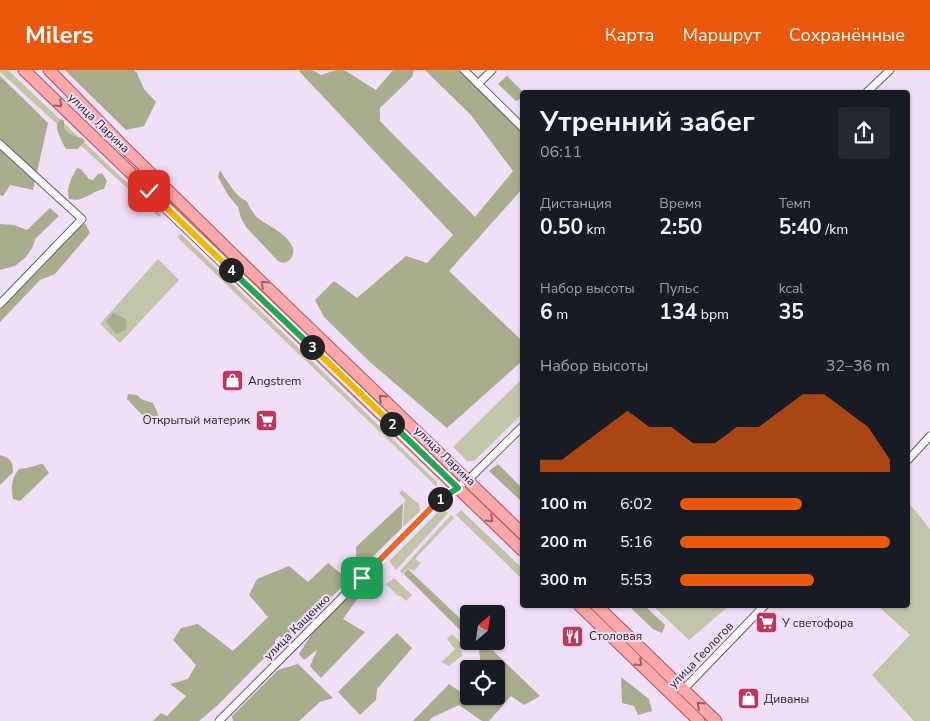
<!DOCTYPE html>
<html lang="ru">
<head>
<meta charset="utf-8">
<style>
	body { margin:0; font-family:"Nunito Sans",sans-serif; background:#242831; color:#f1f3f6; height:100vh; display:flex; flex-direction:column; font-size:19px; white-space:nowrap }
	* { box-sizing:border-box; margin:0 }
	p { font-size:16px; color:#9ea1a6 }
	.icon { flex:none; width:28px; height:28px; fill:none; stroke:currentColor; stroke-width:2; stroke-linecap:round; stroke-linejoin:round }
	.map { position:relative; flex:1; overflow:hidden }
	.side { position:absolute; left:520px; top:20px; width:390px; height:518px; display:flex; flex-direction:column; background:#171b24; border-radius:5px; box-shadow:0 1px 4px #0004 }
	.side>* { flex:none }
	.needle { width:32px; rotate:29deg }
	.controls { position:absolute; left:460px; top:535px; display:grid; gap:10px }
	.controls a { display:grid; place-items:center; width:45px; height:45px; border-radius:5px; background:#171b24; box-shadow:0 1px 4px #0004; font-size:25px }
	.pin { position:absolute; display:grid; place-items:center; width:42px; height:42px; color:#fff; margin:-21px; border-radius:10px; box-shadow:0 2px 8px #0006 }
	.km { position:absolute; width:25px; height:25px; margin:-12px; border-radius:50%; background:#222; color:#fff; font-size:14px; line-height:25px; text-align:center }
	.round { display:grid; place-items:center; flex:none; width:52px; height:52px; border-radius:5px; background:#242831 }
	.overview { display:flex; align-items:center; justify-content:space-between; height:85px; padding:0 20px }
	h1 { font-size:28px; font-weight:700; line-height:38px }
	.figures { display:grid; grid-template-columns:repeat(3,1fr); gap:8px; height:85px; padding:5px 20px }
	.figures div { display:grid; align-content:center }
	.figures b { font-size:21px; font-weight:700 }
	.figures small { font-size:14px; font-weight:400 }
	.figures p { font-size:14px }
	.chart { height:140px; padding:10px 20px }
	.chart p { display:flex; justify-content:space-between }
	.chart svg { width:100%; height:90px; margin-top:5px; fill:#ea580c; opacity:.7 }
	ul { padding:0 20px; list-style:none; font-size:16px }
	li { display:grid; grid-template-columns:80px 60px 1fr; align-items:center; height:38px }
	li i { height:12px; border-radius:6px; background:#ea580c }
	header { display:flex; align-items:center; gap:30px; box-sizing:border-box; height:70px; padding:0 25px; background:#ea580c; color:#fff }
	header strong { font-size:24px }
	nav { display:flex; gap:28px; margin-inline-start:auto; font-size:18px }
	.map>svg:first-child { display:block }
	.green { fill:#c3c5aa }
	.forest { fill:#a9ac8d }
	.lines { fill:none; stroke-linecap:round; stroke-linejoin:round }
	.minor-casing { stroke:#66576c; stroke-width:9 }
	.primary-casing { stroke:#b15258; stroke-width:13 }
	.minor { stroke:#fff; stroke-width:7 }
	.primary { stroke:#fca7a9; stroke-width:11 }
	.oneway { stroke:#92646a }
	.split-1-casing { stroke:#fff; stroke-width:10 }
	.split-2-casing { stroke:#fff; stroke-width:10 }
	.split-3-casing { stroke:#fff; stroke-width:10 }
	.split-4-casing { stroke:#fff; stroke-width:10 }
	.split-5-casing { stroke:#fff; stroke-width:10 }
	.split-1 { stroke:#f0652b; stroke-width:6 }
	.split-2 { stroke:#22a559; stroke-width:6 }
	.split-3 { stroke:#f5b400; stroke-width:6 }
	.split-4 { stroke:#22a559; stroke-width:6 }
	.split-5 { stroke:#f5b400; stroke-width:6 }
	.labels { text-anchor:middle; stroke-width:4; stroke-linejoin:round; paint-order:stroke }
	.street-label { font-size:12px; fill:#29222c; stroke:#f1dff8 }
	.poi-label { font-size:12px; fill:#29222c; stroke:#f1dff8; text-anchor:start }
</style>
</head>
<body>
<header>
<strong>Milers</strong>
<nav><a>Карта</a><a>Маршрут</a><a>Сохранённые</a></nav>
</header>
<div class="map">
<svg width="930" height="651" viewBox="0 0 930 651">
	<rect width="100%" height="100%" fill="#f1dff8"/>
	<g class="green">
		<path d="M0 0H8L161 145 159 147 0 2Z"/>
		<path d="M181 164 437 412V417L177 167Z"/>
		<path d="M158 189 179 210 120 273 100 254Z"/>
		<path d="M522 309V344L474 391H467L453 377Z"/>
		<path d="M402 420 419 434 420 439 419 442 403 457 404 432 406 430 399 423Z"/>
		<path d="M908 432 930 459V651H914L872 605 910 565 877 535H908Z"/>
		<path d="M442 438 448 443 396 500 389 491Z"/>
		<path d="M461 440 522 498V509L456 445Z"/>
		<path d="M451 445 454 448 415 489 421 493 414 501 408 498 403 504 400 501Z"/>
		<path d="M394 508 412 525 406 531 401 526H398L386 514Z"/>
		<path d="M652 535H730L689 570Z"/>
		<path d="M452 564 461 573 462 586 449 596 441 592 444 590 455 579 447 569Z"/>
	</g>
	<g class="forest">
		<path d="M65 0H134L137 3 144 19 156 32 144 56 126 60Z"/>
		<path d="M301 0H312L321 5 336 0H344L376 20 393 0H414L412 7 380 38V51L475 147 513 101 471 45 425 0H459L522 62V119L449 201 522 271V291L447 358 370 292 324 247 315 230 334 211 357 228 406 186 427 193 453 165 299 1Z"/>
		<path d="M0 6 48 53 33 120 10 115 3 126 0 125Z"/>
		<path d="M507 6 523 22H522V28L516 31 498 14Z"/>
		<path d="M61 49 64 51V58C69 64 74 67 82 68L85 71 78 79H66C63 74 56 61 57 56 57 54 60 50 61 49Z"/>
		<path d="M77 98 81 99 89 109 93 110 98 104 102 103 107 111 104 119C90 121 85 133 69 129 66 117 71 109 77 98Z"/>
		<path d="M220 100C224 107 232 119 238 125 240 128 244 129 247 132 250 138 253 144 258 148 269 157 283 161 291 174 298 183 288 198 278 191L246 157 241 148 238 137 228 125 218 107Z"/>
		<path d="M50 138 59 146 36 168 32 178 26 187 15 196 0 200V154L14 155 27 160Z"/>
		<path d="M85 153 90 163 55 204 40 210 0 252V239L43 196 74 162Z"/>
		<path d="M113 243 126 249V260L116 264 106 252Z"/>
		<path d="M128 324 137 325 141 329 153 333 158 344 157 355 144 347 127 329Z"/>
		<path d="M0 385C10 388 13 391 13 402L0 415Z"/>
		<path d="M41 394H43L49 403 20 431 13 429C11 416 11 409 19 399L27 398Z"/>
		<path d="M498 394 522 418V432L489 401Z"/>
		<path d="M403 433 402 458 302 556 283 569 279 566 275 571V577L218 635 199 651H153L161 643 167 646 186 626 170 614 188 609 196 595 173 570 181 558 198 554 233 581 268 547 249 525 257 509 289 496 308 512 328 493 344 506C352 499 358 488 356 477Z"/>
		<path d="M408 499 469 557V569L404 504Z"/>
		<path d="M354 519 360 525 343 549 365 562 321 608 310 596 317 580 304 590 299 584 316 557Z"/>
		<path d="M628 535H644L665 555 662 563 653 559Z"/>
		<path d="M397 563 412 578 377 619 376 630 360 645 338 622Z"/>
		<path d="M471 571H483L540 626 524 635 511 626 489 651H482L459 635 433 647 429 651H413L449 614 462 623 469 616V626H496V599H481L479 579Z"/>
		<path d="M298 594 333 628 320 632 299 651H233L232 646 278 600Z"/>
		<path d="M621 607 649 629 652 641 638 645 634 636 622 633Z"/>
	</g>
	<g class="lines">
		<defs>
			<g id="minor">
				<path d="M464 0 522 57"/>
				<path d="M478 14 492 0"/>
				<path d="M867 22 890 0"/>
				<path d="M0 74 82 149 0 234"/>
				<path d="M908 390 930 366"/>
				<path d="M682 621 765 535"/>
				<path d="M219 651 438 431 468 410 522 357"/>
			</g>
			<g id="primary">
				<path d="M24 0 522 480"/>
				<path d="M49 0 127 80 246 197 522 463"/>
				<path d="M579 535 699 651"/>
				<path d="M596 535 716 651"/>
			</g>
		</defs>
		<use href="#minor" class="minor-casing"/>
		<use href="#primary" class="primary-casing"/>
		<use href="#minor" class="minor"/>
		<use href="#primary" class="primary"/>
	</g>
	<defs><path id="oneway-chevron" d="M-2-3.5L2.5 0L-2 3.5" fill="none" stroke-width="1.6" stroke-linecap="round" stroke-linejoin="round" transform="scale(1.25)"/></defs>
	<g class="oneway">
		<use href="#oneway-chevron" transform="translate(59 34) rotate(44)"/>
		<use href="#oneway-chevron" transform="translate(264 214) rotate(-136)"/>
		<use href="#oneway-chevron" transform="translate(382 328) rotate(-136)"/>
		<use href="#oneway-chevron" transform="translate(490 449) rotate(44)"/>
		<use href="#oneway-chevron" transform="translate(639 593) rotate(44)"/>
		<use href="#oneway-chevron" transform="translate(700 635) rotate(-137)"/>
	</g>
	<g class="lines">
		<defs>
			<path id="split-1" d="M362 508 440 429"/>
			<path id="split-2" d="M392 354 458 418 440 429"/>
			<path id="split-3" d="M312 277 392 354"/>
			<path id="split-4" d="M231 200 312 277"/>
			<path id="split-5" d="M149 121 231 200"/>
		</defs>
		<use href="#split-1" class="split-1-casing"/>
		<use href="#split-2" class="split-2-casing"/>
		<use href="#split-3" class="split-3-casing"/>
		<use href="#split-4" class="split-4-casing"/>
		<use href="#split-5" class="split-5-casing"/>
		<use href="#split-1" class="split-1"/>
		<use href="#split-2" class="split-2"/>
		<use href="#split-3" class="split-3"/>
		<use href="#split-4" class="split-4"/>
		<use href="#split-5" class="split-5"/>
	</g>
	<defs>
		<symbol id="shop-square" viewBox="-11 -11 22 22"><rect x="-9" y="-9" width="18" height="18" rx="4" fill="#c3345b" stroke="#f1dff8"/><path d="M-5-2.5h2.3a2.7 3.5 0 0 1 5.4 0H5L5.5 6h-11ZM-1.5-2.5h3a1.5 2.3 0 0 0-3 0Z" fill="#fff"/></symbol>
		<symbol id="supermarket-square" viewBox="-11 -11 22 22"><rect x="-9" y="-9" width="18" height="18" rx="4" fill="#c3345b" stroke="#f1dff8"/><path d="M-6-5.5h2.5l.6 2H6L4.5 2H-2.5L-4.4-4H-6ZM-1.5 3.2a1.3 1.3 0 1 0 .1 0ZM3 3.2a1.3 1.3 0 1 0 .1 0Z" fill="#fff"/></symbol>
		<symbol id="restaurant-square" viewBox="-11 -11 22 22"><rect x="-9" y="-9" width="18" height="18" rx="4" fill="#c3345b" stroke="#f1dff8"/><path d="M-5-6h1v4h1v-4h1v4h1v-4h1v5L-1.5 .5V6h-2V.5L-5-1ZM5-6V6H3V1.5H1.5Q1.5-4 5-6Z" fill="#fff"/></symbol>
	</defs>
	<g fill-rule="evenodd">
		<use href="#shop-square" x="220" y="298" width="25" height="25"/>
		<use href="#supermarket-square" x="254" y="338" width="25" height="25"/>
		<use href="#supermarket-square" x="754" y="540" width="25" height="25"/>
		<use href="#restaurant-square" x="560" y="554" width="25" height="25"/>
		<use href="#shop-square" x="736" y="616" width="25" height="25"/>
	</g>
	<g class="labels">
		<g class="street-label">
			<text transform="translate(99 53) rotate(44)" y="4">улица Ларина</text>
			<text transform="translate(445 386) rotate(44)" y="4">улица Ларина</text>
			<text transform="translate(297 557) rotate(-45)" y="4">улица Кащенко</text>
			<text transform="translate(701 585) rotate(-46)" y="4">улица Геологов</text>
		</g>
		<g class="poi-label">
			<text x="248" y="315">Angstrem</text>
			<text x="250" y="354" text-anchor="end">Открытый материк</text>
			<text x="782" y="557">У светофора</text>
			<text x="589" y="570">Столовая</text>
			<text x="764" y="633">Диваны</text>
		</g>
	</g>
</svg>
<div class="controls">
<a><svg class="needle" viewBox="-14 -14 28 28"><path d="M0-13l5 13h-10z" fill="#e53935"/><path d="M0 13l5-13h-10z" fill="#9ea1a6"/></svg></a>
<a><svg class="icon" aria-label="locate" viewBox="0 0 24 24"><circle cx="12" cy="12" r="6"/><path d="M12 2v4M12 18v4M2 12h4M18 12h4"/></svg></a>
</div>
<div class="pin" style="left:362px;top:508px;background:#1e9e55"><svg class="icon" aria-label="arrive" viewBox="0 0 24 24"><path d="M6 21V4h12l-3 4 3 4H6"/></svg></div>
<div class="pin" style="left:149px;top:121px;background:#d93025"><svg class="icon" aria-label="check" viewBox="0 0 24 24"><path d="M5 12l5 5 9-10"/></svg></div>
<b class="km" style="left:440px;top:429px">1</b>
<b class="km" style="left:392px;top:354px">2</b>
<b class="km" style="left:312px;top:277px">3</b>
<b class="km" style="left:231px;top:200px">4</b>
<section class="side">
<div class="overview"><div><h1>Утренний забег</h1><p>06:11</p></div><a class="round"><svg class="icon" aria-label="share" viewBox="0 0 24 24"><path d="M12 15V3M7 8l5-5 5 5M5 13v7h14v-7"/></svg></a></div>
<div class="figures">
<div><p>Дистанция</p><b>0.50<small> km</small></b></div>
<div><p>Время</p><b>2:50</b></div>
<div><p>Темп</p><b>5:40<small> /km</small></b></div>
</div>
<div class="figures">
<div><p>Набор высоты</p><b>6<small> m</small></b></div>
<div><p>Пульс</p><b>134<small> bpm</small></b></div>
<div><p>kcal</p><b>35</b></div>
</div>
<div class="chart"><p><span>Набор высоты</span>32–36 m</p>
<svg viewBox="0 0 160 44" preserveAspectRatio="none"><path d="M0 44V38L10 38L20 30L30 22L40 14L50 22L60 22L70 30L80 30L90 22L100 22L110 14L120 6L130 6L140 14L150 22L160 38V44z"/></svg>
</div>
<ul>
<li><b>100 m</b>6:02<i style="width:58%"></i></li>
<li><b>200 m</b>5:16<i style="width:100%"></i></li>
<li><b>300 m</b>5:53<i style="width:64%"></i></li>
</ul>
</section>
</div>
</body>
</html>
